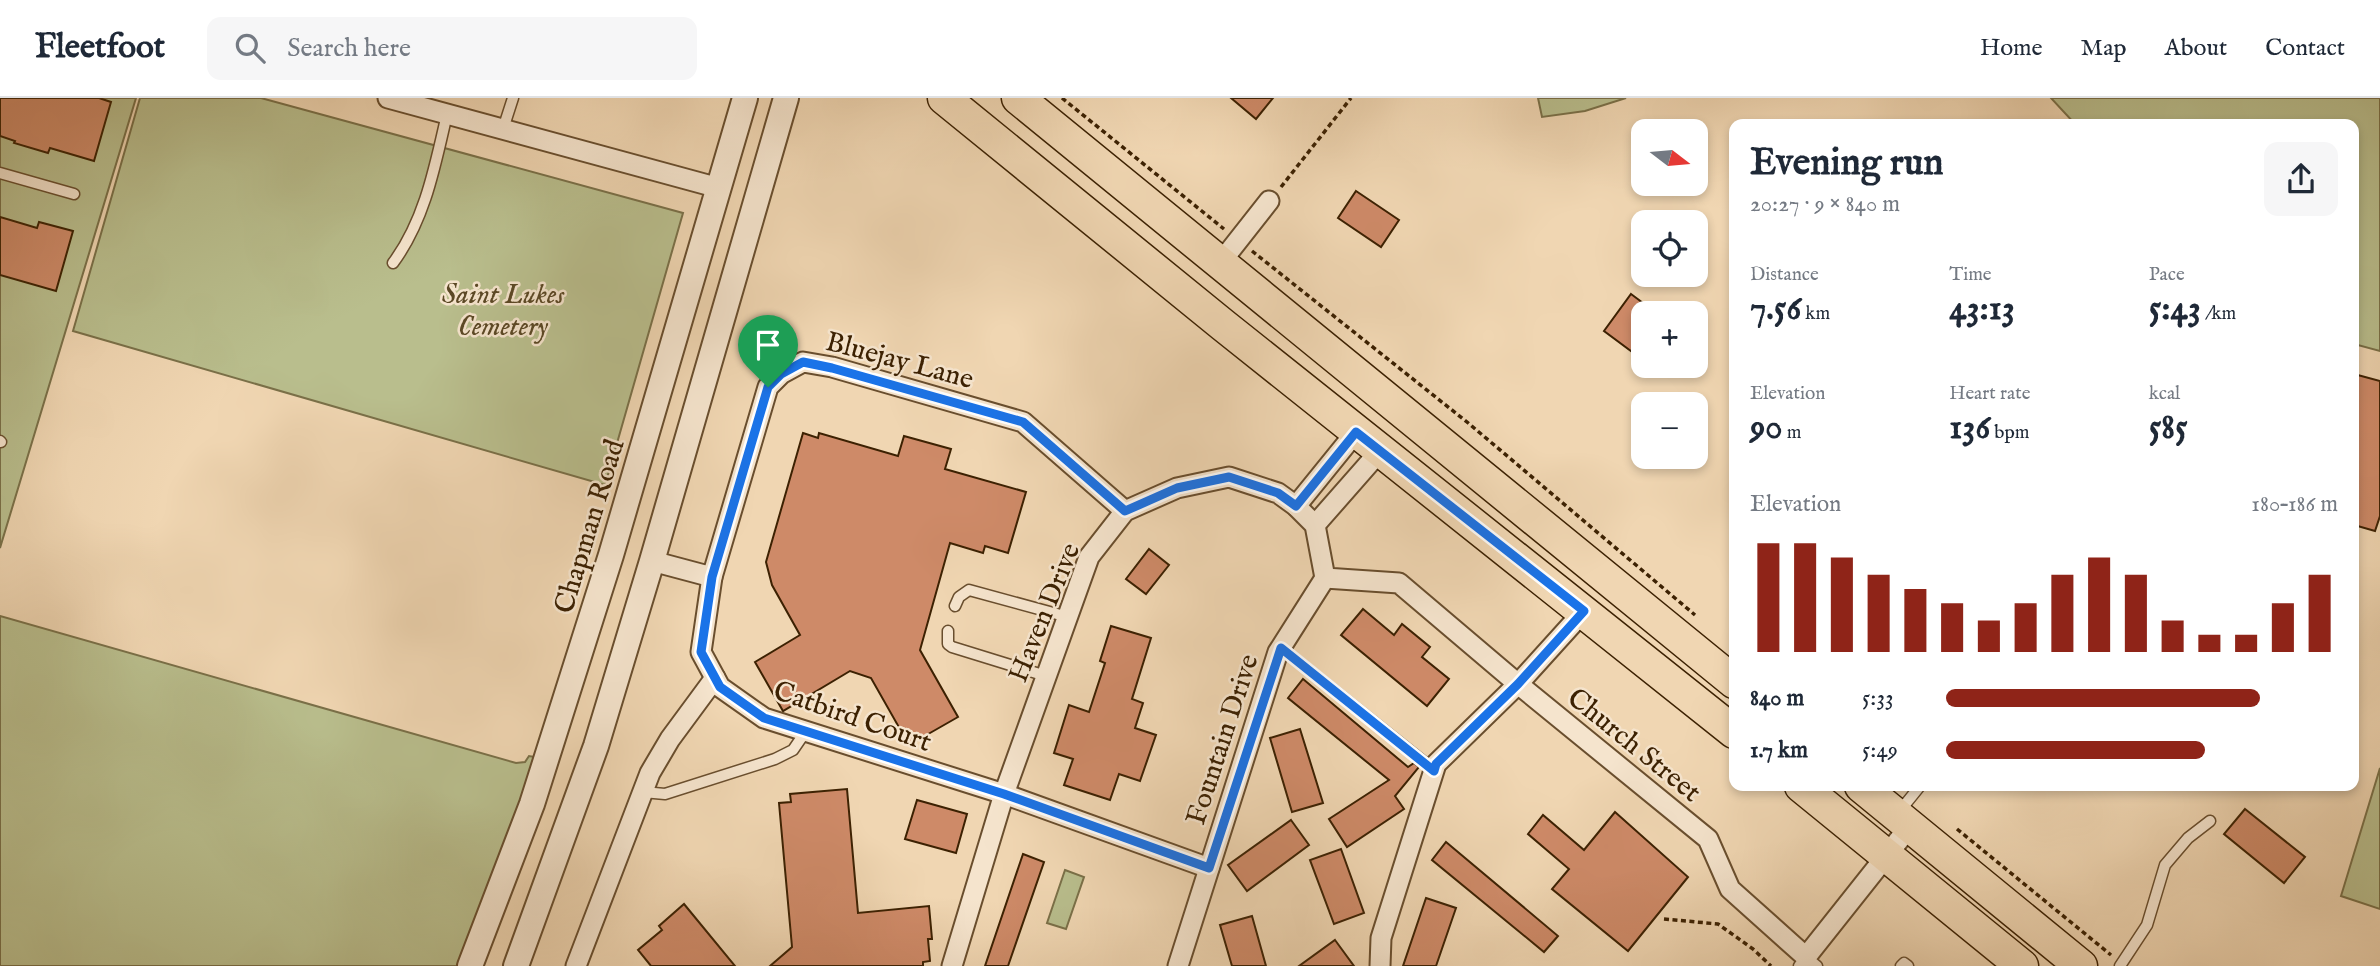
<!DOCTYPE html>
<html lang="en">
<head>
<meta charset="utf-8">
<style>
	body { margin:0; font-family:"IM FELL English",serif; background:#f6f6f7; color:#1f2937; height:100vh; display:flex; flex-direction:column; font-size:26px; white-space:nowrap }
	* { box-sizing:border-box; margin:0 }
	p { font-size:23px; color:#747a83 }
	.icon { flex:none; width:38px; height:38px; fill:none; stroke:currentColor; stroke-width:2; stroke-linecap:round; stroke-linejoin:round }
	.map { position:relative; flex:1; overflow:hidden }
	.details { position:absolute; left:1729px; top:21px; width:630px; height:672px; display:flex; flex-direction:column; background:#fff; border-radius:14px; box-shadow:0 4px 10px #0003 }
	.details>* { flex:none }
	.needle { width:46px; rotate:106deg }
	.controls { position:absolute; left:1631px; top:21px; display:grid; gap:14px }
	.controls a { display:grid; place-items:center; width:77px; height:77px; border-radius:14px; background:#fff; box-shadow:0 4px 10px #0003; font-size:35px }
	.pin { position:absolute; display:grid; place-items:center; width:60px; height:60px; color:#fff; margin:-72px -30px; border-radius:50% 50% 50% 0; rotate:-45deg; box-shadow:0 0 7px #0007 }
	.pin .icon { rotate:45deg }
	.round { display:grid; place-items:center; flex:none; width:74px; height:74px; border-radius:14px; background:#f6f6f7 }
	.overview { display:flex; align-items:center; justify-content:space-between; height:119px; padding:0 21px }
	h1 { font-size:38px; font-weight:800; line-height:52px }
	.stats { display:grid; grid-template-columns:repeat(3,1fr); gap:10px; height:119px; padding:7px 21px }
	.stats div { display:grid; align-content:center }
	.stats b { font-size:35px; font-weight:800 }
	.stats small { font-size:19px; font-weight:400 }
	.stats p { font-size:19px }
	.chart { height:196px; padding:14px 21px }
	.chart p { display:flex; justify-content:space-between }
	.chart svg { width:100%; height:126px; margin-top:7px; stroke:#8f2418; stroke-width:6 }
	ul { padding:0 21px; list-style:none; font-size:23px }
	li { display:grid; grid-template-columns:112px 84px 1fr; align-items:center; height:52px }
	li i { height:18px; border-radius:9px; background:#8f2418 }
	header { display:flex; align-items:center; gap:42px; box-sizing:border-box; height:98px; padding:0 35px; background:#fff; border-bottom:2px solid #e0e1e3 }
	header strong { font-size:33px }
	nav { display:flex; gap:38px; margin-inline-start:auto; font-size:24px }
	.search { width:490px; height:63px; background:#f6f6f7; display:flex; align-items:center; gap:18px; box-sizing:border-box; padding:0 24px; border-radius:14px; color:#747a83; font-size:26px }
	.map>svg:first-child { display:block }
	.green { fill:#b9be8d; stroke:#7a7048; stroke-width:2 }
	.building { fill:#ce8a68; stroke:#3c2102; stroke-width:2 }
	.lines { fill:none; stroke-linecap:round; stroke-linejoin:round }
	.service-casing { stroke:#694e2e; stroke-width:13 }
	.minor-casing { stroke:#694e2e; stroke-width:23 }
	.tertiary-casing { stroke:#694e2e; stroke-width:28 }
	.primary-casing { stroke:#3c2102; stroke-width:35 }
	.path { stroke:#3c2102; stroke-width:3.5; stroke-dasharray:5 3.5; stroke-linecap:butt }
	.service { stroke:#f5e4cd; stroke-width:10 }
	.minor { stroke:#f5e4cd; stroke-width:19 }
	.tertiary { stroke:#f5e4cd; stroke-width:24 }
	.primary { stroke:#f0d6b2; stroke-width:32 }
	.route-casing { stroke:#fff; stroke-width:14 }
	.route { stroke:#1a73e8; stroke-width:9 }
	.labels { text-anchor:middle; stroke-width:5; stroke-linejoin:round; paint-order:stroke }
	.park-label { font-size:28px; font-style:italic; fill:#5b4825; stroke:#f5e4cd }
	.street-label { font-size:28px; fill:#3c2102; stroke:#f5e4cd }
</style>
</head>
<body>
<header>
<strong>Fleetfoot</strong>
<div class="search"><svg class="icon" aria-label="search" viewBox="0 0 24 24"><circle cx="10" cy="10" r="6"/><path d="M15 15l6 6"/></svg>Search here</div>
<nav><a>Home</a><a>Map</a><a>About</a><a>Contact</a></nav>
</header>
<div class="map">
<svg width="2380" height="868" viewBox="0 0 2380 868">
	<rect width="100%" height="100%" fill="#f0d6b2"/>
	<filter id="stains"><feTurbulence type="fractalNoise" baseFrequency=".00286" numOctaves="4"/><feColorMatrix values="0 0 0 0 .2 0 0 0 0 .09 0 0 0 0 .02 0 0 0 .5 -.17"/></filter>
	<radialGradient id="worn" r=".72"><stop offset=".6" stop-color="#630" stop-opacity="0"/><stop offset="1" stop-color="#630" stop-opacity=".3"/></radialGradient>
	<g class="green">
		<path d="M0 0H136L0 450Z"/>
		<path d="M140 0H261L683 115 605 387 73 233Z"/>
		<path d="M1538 0H1626L1585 13 1542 19Z"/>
		<path d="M2051 0H2380V253L2354 246V26H2075Z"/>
		<path d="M0 518 516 665 525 664 529 658 535 659 521 702 458 868H0Z"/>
		<path d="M2380 670V811L2341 798Z"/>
		<path d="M1065 772 1084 779 1066 831 1047 825Z"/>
	</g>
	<g class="building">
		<path d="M0 0H99L111 4 94 63 50 50 48 55 14 45 15 43 0 38Z"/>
		<path d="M1231 0H1273L1256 21Z"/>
		<path d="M1356 93 1399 122 1381 149 1338 120Z"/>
		<path d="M0 119 37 130 39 124 73 133 56 193 0 177Z"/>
		<path d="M1631 196 1643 205V262L1604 233Z"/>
		<path d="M2354 276 2380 283V418L2375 433 2354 427Z"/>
		<path d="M803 335 818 340 819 335 898 358 904 338 951 351 945 371 1026 394 1008 455 985 448 983 455 950 445 920 552 958 619 909 647 871 580 850 573 783 613 755 564 800 537 772 487 766 464Z"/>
		<path d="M1149 451 1169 467 1146 496 1126 481Z"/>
		<path d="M1363 511 1394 537 1402 526 1430 549 1422 559 1449 581 1427 608 1341 537Z"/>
		<path d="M1111 528 1151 540 1132 601 1143 605 1135 630 1156 637 1140 683 1119 676 1110 702 1064 687 1073 661 1054 655 1069 607 1089 614 1105 565 1100 563Z"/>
		<path d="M1303 581 1408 669 1414 665 1419 669 1395 698 1404 711 1347 749 1329 721 1389 682 1288 600Z"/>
		<path d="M1300 631 1323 705 1292 714 1270 640Z"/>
		<path d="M847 691 858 815 929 808 932 841H928L930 863 923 864V868H770L792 849 779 705 791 704 790 696Z"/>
		<path d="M917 702 967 716 956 755 905 741Z"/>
		<path d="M2245 711 2305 759 2284 785 2224 736Z"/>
		<path d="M1615 714 1688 779 1628 853 1552 791 1569 771 1528 736 1543 717 1584 752Z"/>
		<path d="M1291 722 1309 747 1247 793 1228 767Z"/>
		<path d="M1446 744 1558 838 1544 854 1432 762Z"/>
		<path d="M1341 751 1364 815 1334 826 1310 762Z"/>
		<path d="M1023 756 1044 764 1008 868H985Z"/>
		<path d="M1426 800 1456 810 1436 868H1403Z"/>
		<path d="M684 806 735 868H651L638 852 662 832 659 828Z"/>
		<path d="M1252 818 1266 868H1232L1220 827Z"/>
		<path d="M1335 842 1354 868H1299Z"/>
	</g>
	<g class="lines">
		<defs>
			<g id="service">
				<path d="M503 31 513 0"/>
				<path d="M0 75 74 96"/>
				<path d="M393 165C425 122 435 68 447 16"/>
				<path d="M0 343 1 344"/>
				<path d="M955 508 959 499 969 492 1068 519"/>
				<path d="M948 533V546L952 549 1046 578"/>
				<path d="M1281 550 1434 672"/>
				<path d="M643 694 665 696 775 661 793 652 806 633"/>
				<path d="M1899 714 1920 688"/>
				<path d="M1799 868 1806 859 1817 868"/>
				<path d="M1901 868 1904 865 1908 868"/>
				<path d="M2120 868 2147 827 2165 767 2188 740 2210 723"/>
			</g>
			<g id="minor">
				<path d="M388 0 719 90"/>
				<path d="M1221 164 1269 103"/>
				<path d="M1296 408 1356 334"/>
				<path d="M1315 427 1380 353"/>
				<path d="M652 463 712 479 768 289 781 276 803 264 832 269 1023 324 1125 413"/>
				<path d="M712 479 701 554 720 589 764 620 1004 696 1209 770"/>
				<path d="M576 868 650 675 670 641 715 580"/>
				<path d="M952 868 1004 696 1089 459 1125 413 1177 390 1229 379 1278 395 1296 408 1315 427 1325 480 1399 485 1518 586 1708 741 1730 791 1806 859 1910 728"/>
				<path d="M1178 868 1278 554 1325 480"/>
				<path d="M1380 868 1381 840 1436 666 1518 586 1584 513"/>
			</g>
			<g id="tertiary">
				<path d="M470 868 532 706 611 457 745 0"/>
				<path d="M516 868 596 648 652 463 786 0"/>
			</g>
			<g id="primary">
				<path d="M944 0 1223 227 1734 634"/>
				<path d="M1018 0 1734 584"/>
				<path d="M1801 688 2022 868"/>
				<path d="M1861 688 2081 868"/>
			</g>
		</defs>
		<use href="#service" class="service-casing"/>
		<use href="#minor" class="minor-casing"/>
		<use href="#tertiary" class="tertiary-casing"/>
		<use href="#primary" class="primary-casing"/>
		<g class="path">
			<path d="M1062 0 1224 131"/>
			<path d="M1281 89 1351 0"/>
			<path d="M1252 153 1467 324 1695 517"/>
			<path d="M1957 731 2111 857"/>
			<path d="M1664 821 1718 826 1753 851 1771 868"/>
		</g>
		<use href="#service" class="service"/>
		<use href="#minor" class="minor"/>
		<use href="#tertiary" class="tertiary"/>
		<use href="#primary" class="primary"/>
	</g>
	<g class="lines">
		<defs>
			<path id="route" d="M803 264 832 270 1023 324 1125 413 1177 390 1229 379 1278 395 1296 408 1356 334 1584 513 1518 586 1436 666 1434 673 1281 550 1209 770 1004 696 764 620 720 589 701 554 712 479 768 289 781 276Z"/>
		</defs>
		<use href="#route" class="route-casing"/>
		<use href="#route" class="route"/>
	</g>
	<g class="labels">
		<g class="park-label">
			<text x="503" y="205">Saint Lukes<tspan x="503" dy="32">Cemetery</tspan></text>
		</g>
		<g class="street-label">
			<text transform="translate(900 261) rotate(15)" y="10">Bluejay Lane</text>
			<text transform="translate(588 428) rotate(-73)" y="10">Chapman Road</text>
			<text transform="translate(1043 514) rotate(-68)" y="10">Haven Drive</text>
			<text transform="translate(853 617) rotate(19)" y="10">Catbird Court</text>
			<text transform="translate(1221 641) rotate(-72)" y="10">Fountain Drive</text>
			<text transform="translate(1635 646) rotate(39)" y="10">Church Street</text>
		</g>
	</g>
	<rect width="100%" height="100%" filter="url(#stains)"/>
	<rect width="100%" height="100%" fill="url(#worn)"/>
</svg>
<div class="controls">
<a><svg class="needle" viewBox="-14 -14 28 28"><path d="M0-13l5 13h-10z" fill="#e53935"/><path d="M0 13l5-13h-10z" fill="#747a83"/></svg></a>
<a><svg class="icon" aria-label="locate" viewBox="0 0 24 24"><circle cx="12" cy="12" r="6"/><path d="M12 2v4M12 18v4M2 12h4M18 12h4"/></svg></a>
<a>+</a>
<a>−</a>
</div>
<div class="pin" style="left:768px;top:289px;background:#1e9e55"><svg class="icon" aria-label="arrive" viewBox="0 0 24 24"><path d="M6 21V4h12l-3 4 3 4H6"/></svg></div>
<section class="details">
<div class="overview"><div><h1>Evening run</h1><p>20:27 · 9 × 840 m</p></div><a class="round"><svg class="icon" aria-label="share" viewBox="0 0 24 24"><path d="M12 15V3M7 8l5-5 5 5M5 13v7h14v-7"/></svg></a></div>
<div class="stats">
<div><p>Distance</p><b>7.56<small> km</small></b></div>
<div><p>Time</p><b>43:13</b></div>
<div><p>Pace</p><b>5:43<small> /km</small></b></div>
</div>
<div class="stats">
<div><p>Elevation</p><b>90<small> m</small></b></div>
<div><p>Heart rate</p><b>136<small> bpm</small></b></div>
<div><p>kcal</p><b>585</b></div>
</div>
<div class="chart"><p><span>Elevation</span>180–186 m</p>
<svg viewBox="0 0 160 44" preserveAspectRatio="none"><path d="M5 44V6M15 44V6M25 44V11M35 44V17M45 44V22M55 44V27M65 44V33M75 44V27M85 44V17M95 44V11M105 44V17M115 44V33M125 44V38M135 44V38M145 44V27M155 44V17"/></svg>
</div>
<ul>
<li><b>840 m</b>5:33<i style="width:80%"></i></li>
<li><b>1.7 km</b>5:49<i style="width:66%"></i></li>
</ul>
</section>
</div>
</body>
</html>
